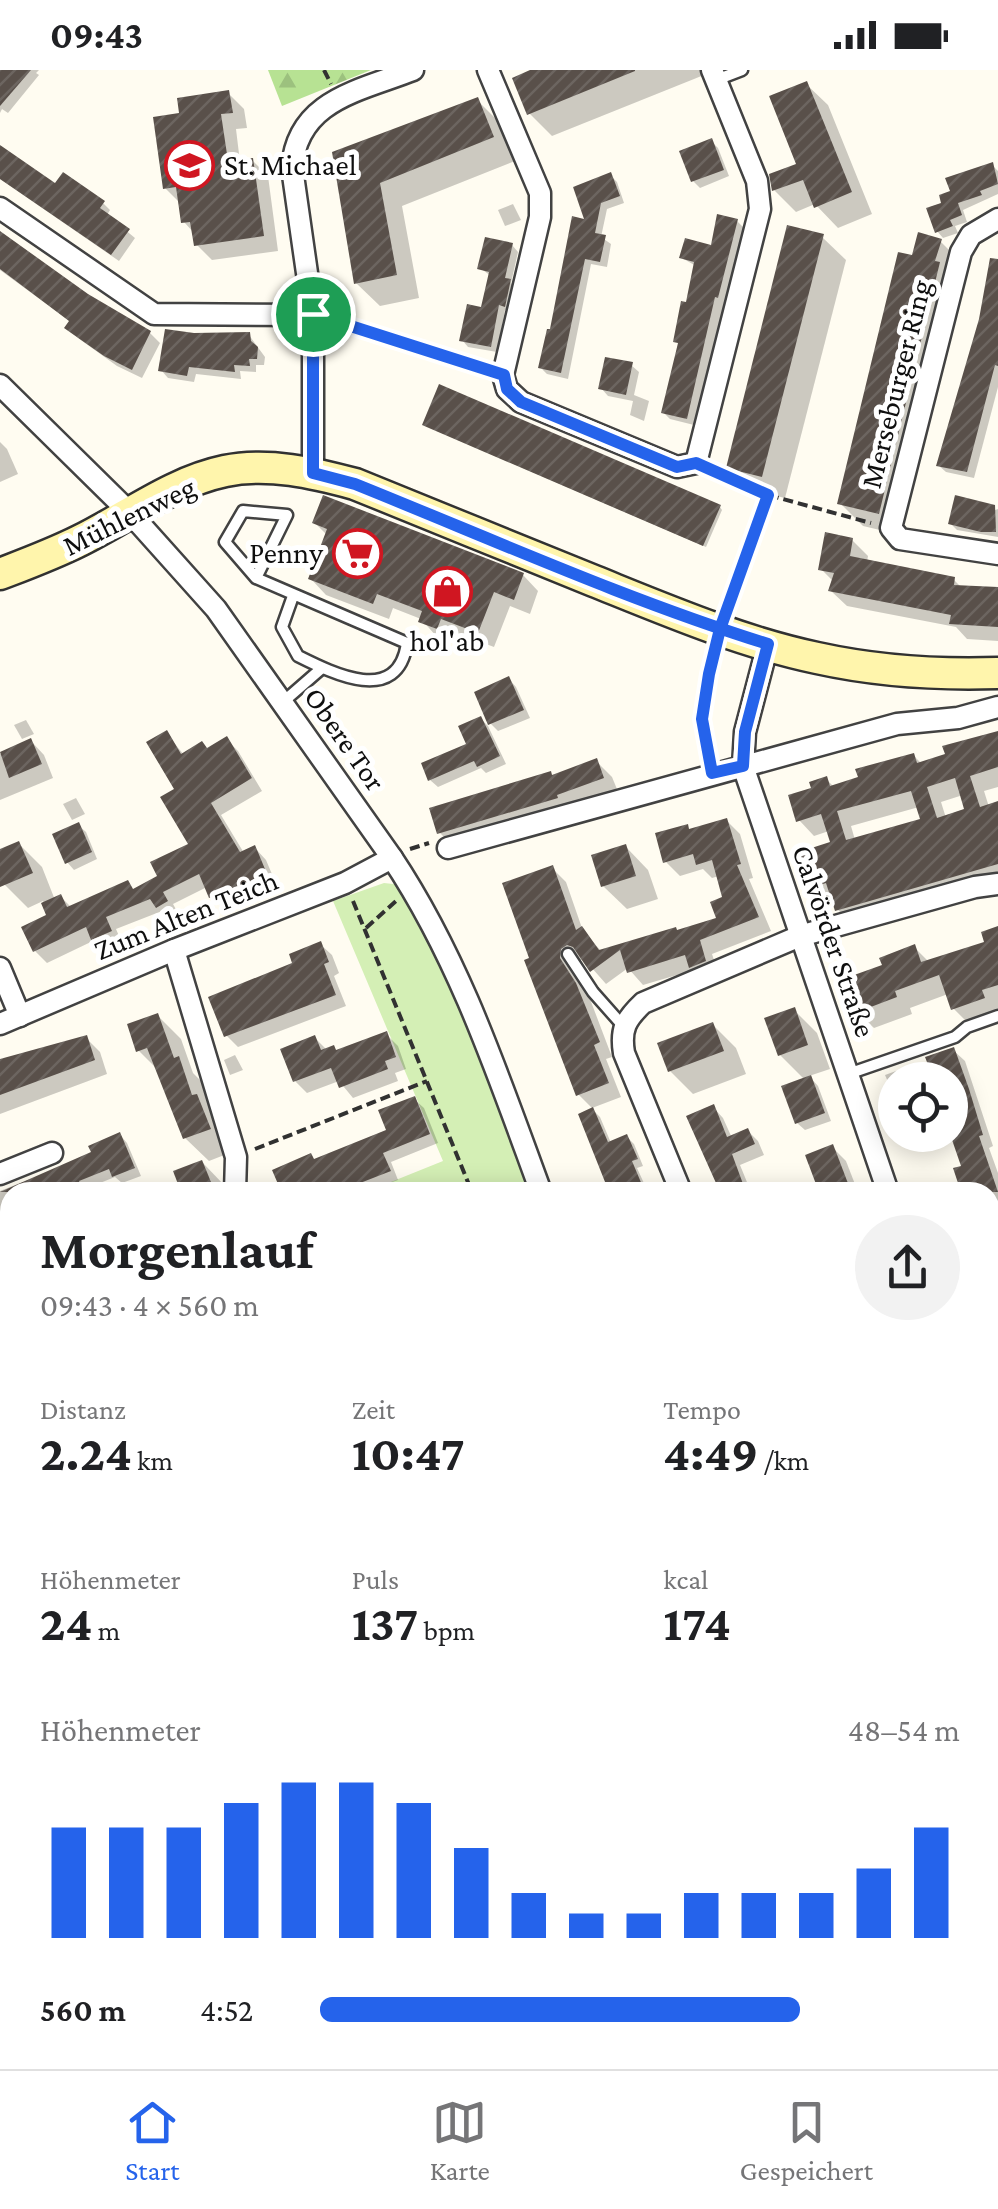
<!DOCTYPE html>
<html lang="de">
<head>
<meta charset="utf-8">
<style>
	body { margin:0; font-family:"Crimson Pro",serif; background:#f2f2f2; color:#202124; height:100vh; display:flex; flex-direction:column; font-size:38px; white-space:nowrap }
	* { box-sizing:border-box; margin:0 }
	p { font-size:32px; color:#757577 }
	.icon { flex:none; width:55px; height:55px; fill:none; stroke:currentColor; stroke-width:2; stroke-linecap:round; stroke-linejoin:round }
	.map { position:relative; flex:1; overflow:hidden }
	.sheet { position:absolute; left:0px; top:1112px; width:1000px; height:888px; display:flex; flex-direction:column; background:#fff; border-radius:30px 30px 0 0; box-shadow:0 5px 25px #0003 }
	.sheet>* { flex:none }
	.controls { position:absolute; left:878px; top:992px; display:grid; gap:20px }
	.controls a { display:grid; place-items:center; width:90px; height:90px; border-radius:50%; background:#fff; box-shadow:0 5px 25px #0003; font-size:50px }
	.pin { position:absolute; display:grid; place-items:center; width:85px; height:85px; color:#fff; margin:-42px; border:5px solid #fff; border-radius:50%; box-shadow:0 2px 10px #0007 }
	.round { display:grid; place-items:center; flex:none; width:105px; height:105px; border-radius:52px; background:#f2f2f2 }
	.headline { display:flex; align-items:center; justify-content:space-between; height:170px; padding:0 40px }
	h1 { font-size:55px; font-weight:700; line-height:75px }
	.stats { display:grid; grid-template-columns:repeat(3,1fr); gap:15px; height:170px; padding:10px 40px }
	.stats div { display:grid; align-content:center }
	.stats b { font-size:50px; font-weight:700 }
	.stats small { font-size:28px; font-weight:400 }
	.stats p { font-size:28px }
	.chart { height:280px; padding:20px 40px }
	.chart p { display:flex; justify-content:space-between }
	.chart svg { width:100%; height:180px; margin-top:10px; stroke:#2563eb; stroke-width:6 }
	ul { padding:0 40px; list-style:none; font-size:32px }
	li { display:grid; grid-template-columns:160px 120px 1fr; align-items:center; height:75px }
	li i { height:25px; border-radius:12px; background:#2563eb }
	.status { display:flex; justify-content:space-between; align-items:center; height:70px; padding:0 50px; background:#fff; direction:ltr }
	.status svg { height:28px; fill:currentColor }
	.tab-bar { display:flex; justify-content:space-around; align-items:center; height:140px; border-top:2px solid #e0e0e0; background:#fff; font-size:28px; color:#757577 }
	.tab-bar a { display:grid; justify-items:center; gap:5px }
	.tab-bar .current { color:#2563eb }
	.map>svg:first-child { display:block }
	.industrial { fill:url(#industrial-furrows) }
	.grass { fill:#d4efb5 }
	.forest { fill:url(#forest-firs) }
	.cemetery { fill:url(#cemetery-stones) }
	.shadow { fill:#0003; fill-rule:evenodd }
	.building { fill:url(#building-hatch); fill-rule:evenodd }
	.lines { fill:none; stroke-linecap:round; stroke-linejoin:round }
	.lane-casing { stroke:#424242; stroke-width:15 }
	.street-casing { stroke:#424242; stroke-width:25 }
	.secondary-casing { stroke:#313131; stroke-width:35 }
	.path { stroke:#313131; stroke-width:4; stroke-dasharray:10 5; stroke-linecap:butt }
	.lane { stroke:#fff; stroke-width:10 }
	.street { stroke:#fff; stroke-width:20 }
	.secondary { stroke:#fff5ac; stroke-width:30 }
	.route-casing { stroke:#fff; stroke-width:20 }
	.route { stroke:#2563eb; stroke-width:12 }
	.labels { text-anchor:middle; stroke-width:10; stroke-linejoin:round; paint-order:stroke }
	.poi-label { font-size:30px; fill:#0f0f0f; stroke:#fff; text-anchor:start }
	.street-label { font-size:30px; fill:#0f0f0f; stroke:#fff }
</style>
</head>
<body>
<div class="status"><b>09:43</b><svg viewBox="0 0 49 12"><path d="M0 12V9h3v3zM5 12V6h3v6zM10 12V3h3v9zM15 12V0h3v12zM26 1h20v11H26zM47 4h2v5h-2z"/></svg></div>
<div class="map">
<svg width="998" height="1999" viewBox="0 0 998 1999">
	<defs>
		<pattern id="industrial-furrows" width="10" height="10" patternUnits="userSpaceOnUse" patternTransform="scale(2.5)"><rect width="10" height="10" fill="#ede3ef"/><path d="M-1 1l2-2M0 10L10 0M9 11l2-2" fill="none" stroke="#cac2cc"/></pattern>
		<pattern id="forest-firs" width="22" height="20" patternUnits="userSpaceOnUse" patternTransform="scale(2.5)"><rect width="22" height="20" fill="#b7e293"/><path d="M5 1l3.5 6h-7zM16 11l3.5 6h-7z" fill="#9cc17e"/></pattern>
		<pattern id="cemetery-stones" width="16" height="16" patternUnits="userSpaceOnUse" patternTransform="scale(2.5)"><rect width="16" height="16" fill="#d9e5be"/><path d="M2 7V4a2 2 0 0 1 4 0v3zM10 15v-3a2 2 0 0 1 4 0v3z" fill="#b9c3a2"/></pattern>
		<pattern id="building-hatch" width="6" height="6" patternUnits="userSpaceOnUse" patternTransform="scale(2.5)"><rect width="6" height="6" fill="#59504a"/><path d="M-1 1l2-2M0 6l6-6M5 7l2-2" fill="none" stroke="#6c6560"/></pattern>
	</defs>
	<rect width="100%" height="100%" fill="#fffcf1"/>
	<path class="industrial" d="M239 1990H575L580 1999H402L400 1995 393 1999H244Z"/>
	<path class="grass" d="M384 813 411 816 541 1122H366L443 1091 333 831Z"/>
	<path class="forest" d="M268 0H371L282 36Z"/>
	<path class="cemetery" d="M0 1626 10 1644V1846L0 1851Z"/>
	<g class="shadow">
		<path d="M0 0H39L36 3 39 5 8 43 2 39 0 43Z"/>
		<path d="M537 0H702L704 5 552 66 529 43Z"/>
		<path d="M806 14 828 35 872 144 838 158 815 134 796 142 774 120 799 95Z"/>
		<path d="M228 23 244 39 247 58 236 59 240 92 252 90 268 106 278 181 212 190 196 174 194 163 184 152 181 134 165 118 182 45Z"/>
		<path d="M477 30 500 53 515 91 402 136 419 228 380 236 356 213 335 84Z"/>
		<path d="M711 71 718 78 729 106 700 118 693 111Z"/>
		<path d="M0 80 56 117 103 133 110 140 107 145 135 168 119 191 0 109Z"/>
		<path d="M992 95 998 101V124L963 140 967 152 955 156 958 163 943 168 937 161 944 134Z"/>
		<path d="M610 105 617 112 624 133 607 139 601 167 611 174 607 197 591 194 568 309 547 304 541 298 588 152Z"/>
		<path d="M513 134 521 150 505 156 498 140Z"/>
		<path d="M737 151 744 158 694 355 670 349 663 342 696 196 682 188 713 178Z"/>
		<path d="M0 163 87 226 150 263 160 273 142 308 117 296 78 268 68 258 71 252 0 200Z"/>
		<path d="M822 167 846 190 785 428 752 420 728 397Z"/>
		<path d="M940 171 963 194 961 217 901 465 863 456 840 433 913 188Z"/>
		<path d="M512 175 518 182 511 213 516 218 511 242 505 240 497 282 468 277 462 270 483 240 491 206 480 198Z"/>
		<path d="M998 200V317L974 408 946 402 938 395Z"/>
		<path d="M249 265 265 287 264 295H256V302L240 301 241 309 196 304 194 312 168 308 161 300 194 266Z"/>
		<path d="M631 295 639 302 634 325 649 331 644 351 630 345 633 331 608 326 601 318Z"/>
		<path d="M428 357 720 437 722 440 706 477Z"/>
		<path d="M0 372 7 379 18 404 0 412Z"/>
		<path d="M998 439V467L957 460 951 454Z"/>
		<path d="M315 453 523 505 538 521 530 544 510 536 494 577 457 563 453 573 437 567 421 549 393 538 389 549 326 525 311 509 327 465Z"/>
		<path d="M852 470 868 486 867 492 954 510 962 518 998 520V571L967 569 956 557 847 536 831 521 834 512 821 499Z"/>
		<path d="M509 609 516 617 530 648 498 661 491 654Z"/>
		<path d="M481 649 488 656 506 694 486 703 481 698 438 717 430 710 470 675Z"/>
		<path d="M26 650 34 664 22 669 14 655Z"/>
		<path d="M166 663 184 685 208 680 226 669 238 681 262 721 221 745 244 783 255 778 266 790 277 816 223 839 207 817 173 834 178 843 169 848 162 841 116 859 122 873 105 881 95 870 47 893 35 881 49 846 43 831 28 838 4 814 0 804V782L19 774 42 797 55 830 61 827 71 837 135 821 160 807 191 775Z"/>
		<path d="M998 664V717L984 721 989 737 998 734V815L853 855 837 839 834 830 827 832 812 817 833 774 829 761 814 766 799 750 814 720 826 709 834 717 913 685 922 694ZM963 725 968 741 946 748 941 732ZM919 737 923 751 855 770 851 756Z"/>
		<path d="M31 671 44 685 53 708 0 730V684Z"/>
		<path d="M596 691 612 707 619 724 456 779 439 762Z"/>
		<path d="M76 728 85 744 72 750 63 734Z"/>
		<path d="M726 750 740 764 753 808 749 809 771 861 712 884 719 905 705 911 694 900 643 915 628 898 606 914 584 889 574 893 573 904 590 929 612 987 606 989 621 1027 592 1038 578 1024 532 889 552 798 566 812 583 861 602 882 678 862 719 849 725 828 719 806 712 808 703 799 680 806 666 792 687 757 691 761Z"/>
		<path d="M78 755 86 762 97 789 74 800 67 792Z"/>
		<path d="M625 776 648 800 658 829 627 839 603 816Z"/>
		<path d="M998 859V946L970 955 953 938 948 924 910 938 912 944 874 958 857 942 885 896 914 877 929 892 987 873Z"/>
		<path d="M320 874 332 885 339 903 334 906 346 936 238 977 226 965Z"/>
		<path d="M794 940 817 963 830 999 809 1006 818 1016 831 1051 805 1060 797 1053 805 1010 780 985Z"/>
		<path d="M158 946 181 969 193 1003 202 1012 232 1082 209 1091 185 1068 159 1001 138 980Z"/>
		<path d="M713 955 736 978 746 1004 693 1024 670 1001Z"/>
		<path d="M386 964 398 976 406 999 395 1003 398 1011 353 1028 339 1011 307 1023 295 1011 315 968 327 980 334 978 338 982Z"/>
		<path d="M86 968 100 982 107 1004 0 1044V1002Z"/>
		<path d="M953 980 965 991 993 1076 989 1078 998 1103V1245L990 1248V1205L994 1204 990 1194V1122H964L956 1100 964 1097 950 1055V1010H935Z"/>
		<path d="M235 985 243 1000 230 1005 224 990Z"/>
		<path d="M896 1001 901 1010H895V1020L892 1021 885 1005Z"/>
		<path d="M414 1029 424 1038 438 1073 391 1092 398 1110 365 1122H286L283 1119 315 1091 389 1061Z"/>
		<path d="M713 1037 723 1048 732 1068 748 1061 758 1071 764 1085 740 1095 751 1122H721L689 1047Z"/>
		<path d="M593 1040 600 1047 611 1073 627 1067 634 1074 643 1096 637 1098 648 1122H611L581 1045Z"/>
		<path d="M120 1065 127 1073 141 1106 122 1113 115 1107 85 1119 86 1122H10V1163L0 1172V1121L94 1084Z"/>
		<path d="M832 1077 846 1091 858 1122H822L808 1086Z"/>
		<path d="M202 1092 225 1116 228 1122H184L176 1102Z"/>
		<path d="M10 1211V1251L1 1254 0 1215Z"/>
		<path d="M998 1322V1403L990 1395V1324Z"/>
		<path d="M0 1343 10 1356V1462L0 1427Z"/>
		<path d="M990 1535 998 1545V1574L990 1576Z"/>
		<path d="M990 1647 998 1656V1701L990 1704Z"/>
		<path d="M10 1745V1818L0 1824V1751Z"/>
		<path d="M990 1942 998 1958V1971L990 1975Z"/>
		<path d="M998 1981V1999H984L980 1990H990V1984Z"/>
		<path d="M281 1990H320L325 1999H287Z"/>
		<path d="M360 1990H394L378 1999H344Z"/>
		<path d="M404 1990H438L422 1999H388Z"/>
		<path d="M552 1990H558L565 1999H536Z"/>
		<path d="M631 1990H717L722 1999H636Z"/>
		<path d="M806 1990H865L870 1999H811Z"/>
	</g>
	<g class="building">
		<path d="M0 0H31L0 36Z"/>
		<path d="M530 0H635V1L527 45 512 8Z"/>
		<path d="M807 11 852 122 814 138 803 110 772 121 769 104 796 94 769 26Z"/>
		<path d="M229 20 233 43 221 44 228 91 253 88 264 166 194 176 190 152 181 153 176 117 163 119 153 47 179 43 177 28Z"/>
		<path d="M478 27 494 67 380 113 397 205 354 214 332 82Z"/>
		<path d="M712 68 724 100 691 112 679 81Z"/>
		<path d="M0 75 55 113 63 102 105 131 100 138 130 159 111 185 0 109Z"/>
		<path d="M993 92 998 114 980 121 982 125 958 133 962 145 950 150 953 156 935 163 926 138 941 133 939 125 950 121 945 108Z"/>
		<path d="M611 102 620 126 601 133 595 163 606 165 600 192 585 189 561 303 538 298 547 259H550L572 146 584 149 573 117Z"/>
		<path d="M717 144 738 149 718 228 715 227 687 349 661 343 678 273 673 272 681 231 686 232 694 192 679 188 685 168 711 175Z"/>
		<path d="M787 155 824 164 762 407 726 398Z"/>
		<path d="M0 161 88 224 151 261 132 300 104 286 64 258 69 251 0 199Z"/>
		<path d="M918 162 942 169 935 191 940 192 879 444 837 434 898 182 912 185Z"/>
		<path d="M485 167 513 173 505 208 511 209 505 237 499 235 491 277 459 271 467 234 481 237 489 202 477 199Z"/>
		<path d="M990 188 998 189V296L995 295 967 402 936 396 979 249Z"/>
		<path d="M165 259 194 263 250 262 251 271 258 277 257 289H249L250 296 234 295 235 302 189 297 187 306 158 301Z"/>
		<path d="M605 287 633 292 626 325 598 319Z"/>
		<path d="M439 314 721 435 703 476 422 355Z"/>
		<path d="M323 425 524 503 514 530 494 522 478 563 441 549 437 559 418 552 422 541 377 524 373 534 308 509 327 459 312 453Z"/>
		<path d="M955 425 995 435 996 462H981L948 454Z"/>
		<path d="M825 462 853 468 850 486 955 507 954 515 998 517V557L949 554 951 545 828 521 834 503 818 500Z"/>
		<path d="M509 606 524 640 488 655 474 622Z"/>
		<path d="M481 646 500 686 477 697 474 691 428 711 421 693 466 674 458 656Z"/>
		<path d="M167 660 181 684 202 671 207 678 227 666 252 708 211 733 240 782 255 775 267 804 209 828 199 804 163 822 168 831 156 838 150 829 106 847 112 861 91 870 86 857 33 882 21 857 46 845 41 833 61 824 67 837 128 810 133 819 157 806 150 792 188 774 160 727 174 719 146 672Z"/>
		<path d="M998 661V697L970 706 980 737 998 731V794L835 841 826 813 810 818 799 782 830 772 821 744 796 752 788 725 811 718 809 712 827 706 830 716 858 707 855 699 914 683 917 693 945 684 942 676ZM955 708 964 739 937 748 927 717ZM911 721 920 749 846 770 837 741Z"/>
		<path d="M31 668 42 694 9 708 0 682Z"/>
		<path d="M597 688 604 708 557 725 558 728 437 764 429 738 551 701 552 705Z"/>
		<path d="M727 748 741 794 737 795 759 847 700 870 706 891 689 898 685 885 627 903 620 880 590 902 573 877 567 875 561 879 560 888 576 913 600 972 594 975 609 1013 576 1026 524 890 529 888 502 813 553 795 576 860 582 856 599 880 676 857 677 860 716 848 710 832 722 827 712 790 696 795 693 784 663 793 655 763 688 754 689 759Z"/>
		<path d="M79 752 92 782 65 794 52 764Z"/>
		<path d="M19 771 33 803 0 817V779Z"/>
		<path d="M626 774 636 806 601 817 591 785Z"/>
		<path d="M998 856V915L982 920 985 928 951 940 939 905 895 921 897 927 855 943 843 909 882 895 879 888 915 874 921 892 984 872 981 862Z"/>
		<path d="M321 871 329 892 324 894 336 925 224 967 208 927 292 893 289 884Z"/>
		<path d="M795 937 808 975 778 986 764 948Z"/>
		<path d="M158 943 174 988 179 986 192 1025 197 1024 211 1059 183 1069 147 978 136 982 127 954Z"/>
		<path d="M713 952 724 981 668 1002 657 973Z"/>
		<path d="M387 961 396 987 385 991 388 999 339 1018 331 998 293 1012 280 979 315 965 321 980 334 975 336 980Z"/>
		<path d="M87 965 95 990 0 1025V989Z"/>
		<path d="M954 977 969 1019 983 1065 979 1066 998 1122H961L953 1098 961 1096 950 1064V1010H934L925 987Z"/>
		<path d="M811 1005 825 1043 795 1054 781 1016Z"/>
		<path d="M415 1026 430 1064 383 1083 391 1101 337 1122H301L297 1113 281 1121 272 1100 311 1083 314 1089 386 1060 378 1040Z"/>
		<path d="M714 1034 727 1067 748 1058 755 1074 732 1084 746 1122H720L686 1046Z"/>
		<path d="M593 1037 608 1072 627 1064 638 1089 632 1091 645 1122H609L578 1044Z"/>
		<path d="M120 1062 135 1098 112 1107 109 1099 79 1111 84 1122H0L91 1082 88 1076Z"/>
		<path d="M833 1074 849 1116 833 1122H819L805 1085Z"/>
		<path d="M202 1090 215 1122H181L173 1101Z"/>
	</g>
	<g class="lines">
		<defs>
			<g id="lane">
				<path d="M716 10 742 0"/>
				<path d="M256 508 287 445 243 441 225 472 256 508 407 573C398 636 334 604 298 586L282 557 293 526"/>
				<path d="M283 632 322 598"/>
				<path d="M568 884 593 922 624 957"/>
				<path d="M848 1004 955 967 967 957 998 946"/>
				<path d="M213 1990 218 1999"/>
				<path d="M432 1990 438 1999"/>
				<path d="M310 1999 326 1990"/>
				<path d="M510 1999 526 1990"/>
			</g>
			<g id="street">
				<path d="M488 0 540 123V147L503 305 507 319 521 332 677 397 696 393 760 139 757 111 712 0"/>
				<path d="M0 138 154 244 313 245"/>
				<path d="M998 149 971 165 961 182 891 458 900 469 998 484"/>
				<path d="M0 315 130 443 216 539 392 788C460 890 499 1008 541 1122"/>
				<path d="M313 403V245L292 98C297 30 359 21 413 0"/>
				<path d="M768 574 745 662 743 696 888 1122"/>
				<path d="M448 778 897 654 958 648 998 637"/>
				<path d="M174 880 236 1087 235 1122"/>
				<path d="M0 898 20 946"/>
				<path d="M0 954 174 880 345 813 392 788"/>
				<path d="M0 1104 52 1083"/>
				<path d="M681 1122 624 983C620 959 626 949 643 933L800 866 975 817 998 814"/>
				<path d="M990 1272 998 1270"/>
				<path d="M0 1284 10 1290"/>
				<path d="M990 1594 998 1592"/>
				<path d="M0 1945 10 1941"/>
				<path d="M586 1990 591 1999"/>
				<path d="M904 1990 907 1999"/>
			</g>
			<path id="secondary" d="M0 504C26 494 53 484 79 471 126 448 172 412 225 401 268 392 314 403 355 414 435 446 514 479 594 511 666 540 741 572 817 588 876 601 937 605 998 603"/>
		</defs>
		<use href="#lane" class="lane-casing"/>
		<use href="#street" class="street-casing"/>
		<use href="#secondary" class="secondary-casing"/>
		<g class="path">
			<path d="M324 0 331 14"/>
			<path d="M332 250 485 299"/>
			<path d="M714 401 768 425 871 453"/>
			<path d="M728 538 768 425"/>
			<path d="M708 689 702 649 713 585"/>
			<path d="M410 779 429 773"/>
			<path d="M353 831 472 1122"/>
			<path d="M366 858 396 831"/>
			<path d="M255 1079 427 1011"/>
			<path d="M0 1607 10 1625"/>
			<path d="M0 1679 10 1697"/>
		</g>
		<use href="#lane" class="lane"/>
		<use href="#street" class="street"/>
		<use href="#secondary" class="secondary"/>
	</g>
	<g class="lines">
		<defs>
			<path id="route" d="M313 244V403L355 414C492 469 627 530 768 574L745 662 743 696 712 703 702 649 709 604 720 559 768 425 696 393 677 397 521 332 507 319 504 305 313 244"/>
		</defs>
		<use href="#route" class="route-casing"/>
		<use href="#route" class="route"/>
	</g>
	<defs>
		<symbol id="school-ring" viewBox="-11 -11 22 22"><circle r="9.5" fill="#fff" stroke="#d01621" stroke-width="1.5"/><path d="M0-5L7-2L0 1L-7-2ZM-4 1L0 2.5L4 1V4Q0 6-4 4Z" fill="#d01621"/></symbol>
		<symbol id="supermarket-ring" viewBox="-11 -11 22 22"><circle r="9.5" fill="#fff" stroke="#d01621" stroke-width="1.5"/><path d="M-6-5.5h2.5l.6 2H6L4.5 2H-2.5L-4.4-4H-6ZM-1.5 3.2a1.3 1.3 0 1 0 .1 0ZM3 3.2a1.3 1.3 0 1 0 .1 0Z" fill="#d01621"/></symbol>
		<symbol id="shop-ring" viewBox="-11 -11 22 22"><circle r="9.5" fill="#fff" stroke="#d01621" stroke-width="1.5"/><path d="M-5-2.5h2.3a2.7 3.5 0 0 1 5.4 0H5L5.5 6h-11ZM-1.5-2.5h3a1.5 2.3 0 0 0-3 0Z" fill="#d01621"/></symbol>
	</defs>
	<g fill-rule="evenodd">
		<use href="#school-ring" x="162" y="68" width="55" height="55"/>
		<use href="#supermarket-ring" x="330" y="456" width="55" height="55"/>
		<use href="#shop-ring" x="420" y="494" width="55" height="55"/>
	</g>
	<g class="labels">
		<g class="poi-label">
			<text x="224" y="105">St. Michael</text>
			<text x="323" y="493" text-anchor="end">Penny</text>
			<text x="447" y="581" text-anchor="middle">hol'ab</text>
		</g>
		<g class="street-label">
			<text transform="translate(896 314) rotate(-76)" y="10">Merseburger Ring</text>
			<text transform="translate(129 446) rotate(-26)" y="10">Mühlenweg</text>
			<text transform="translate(345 669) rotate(55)" y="10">Obere Tor</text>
			<text transform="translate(186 845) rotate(-22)" y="10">Zum Alten Teich</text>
			<text transform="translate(834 871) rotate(71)" y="10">Calvörder Straße</text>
		</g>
	</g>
</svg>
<div class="controls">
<a><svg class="icon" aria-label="locate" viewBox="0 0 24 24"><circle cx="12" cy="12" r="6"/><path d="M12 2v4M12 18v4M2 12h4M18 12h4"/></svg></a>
</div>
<div class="pin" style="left:313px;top:244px;background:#1e9e55"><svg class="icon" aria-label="arrive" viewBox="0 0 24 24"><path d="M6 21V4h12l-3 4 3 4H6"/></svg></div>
<section class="sheet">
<div class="headline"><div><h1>Morgenlauf</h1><p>09:43 · 4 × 560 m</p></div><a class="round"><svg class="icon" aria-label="share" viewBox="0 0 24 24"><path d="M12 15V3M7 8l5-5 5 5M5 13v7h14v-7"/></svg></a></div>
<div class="stats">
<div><p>Distanz</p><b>2.24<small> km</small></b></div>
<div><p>Zeit</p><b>10:47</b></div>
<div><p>Tempo</p><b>4:49<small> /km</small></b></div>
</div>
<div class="stats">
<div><p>Höhenmeter</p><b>24<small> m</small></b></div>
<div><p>Puls</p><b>137<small> bpm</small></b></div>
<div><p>kcal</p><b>174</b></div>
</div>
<div class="chart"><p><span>Höhenmeter</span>48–54 m</p>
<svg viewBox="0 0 160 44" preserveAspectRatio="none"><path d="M5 44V17M15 44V17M25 44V17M35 44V11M45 44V6M55 44V6M65 44V11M75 44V22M85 44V33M95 44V38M105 44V38M115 44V33M125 44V33M135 44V33M145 44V27M155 44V17"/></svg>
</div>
<ul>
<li><b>560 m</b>4:52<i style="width:75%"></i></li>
</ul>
</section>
</div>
<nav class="tab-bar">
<a class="current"><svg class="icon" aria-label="home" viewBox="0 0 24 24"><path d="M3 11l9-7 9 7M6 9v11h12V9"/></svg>Start</a>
<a><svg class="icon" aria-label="map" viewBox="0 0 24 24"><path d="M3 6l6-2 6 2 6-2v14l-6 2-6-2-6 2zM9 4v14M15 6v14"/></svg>Karte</a>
<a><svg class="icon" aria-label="saved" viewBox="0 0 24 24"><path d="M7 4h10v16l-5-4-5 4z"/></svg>Gespeichert</a>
</nav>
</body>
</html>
